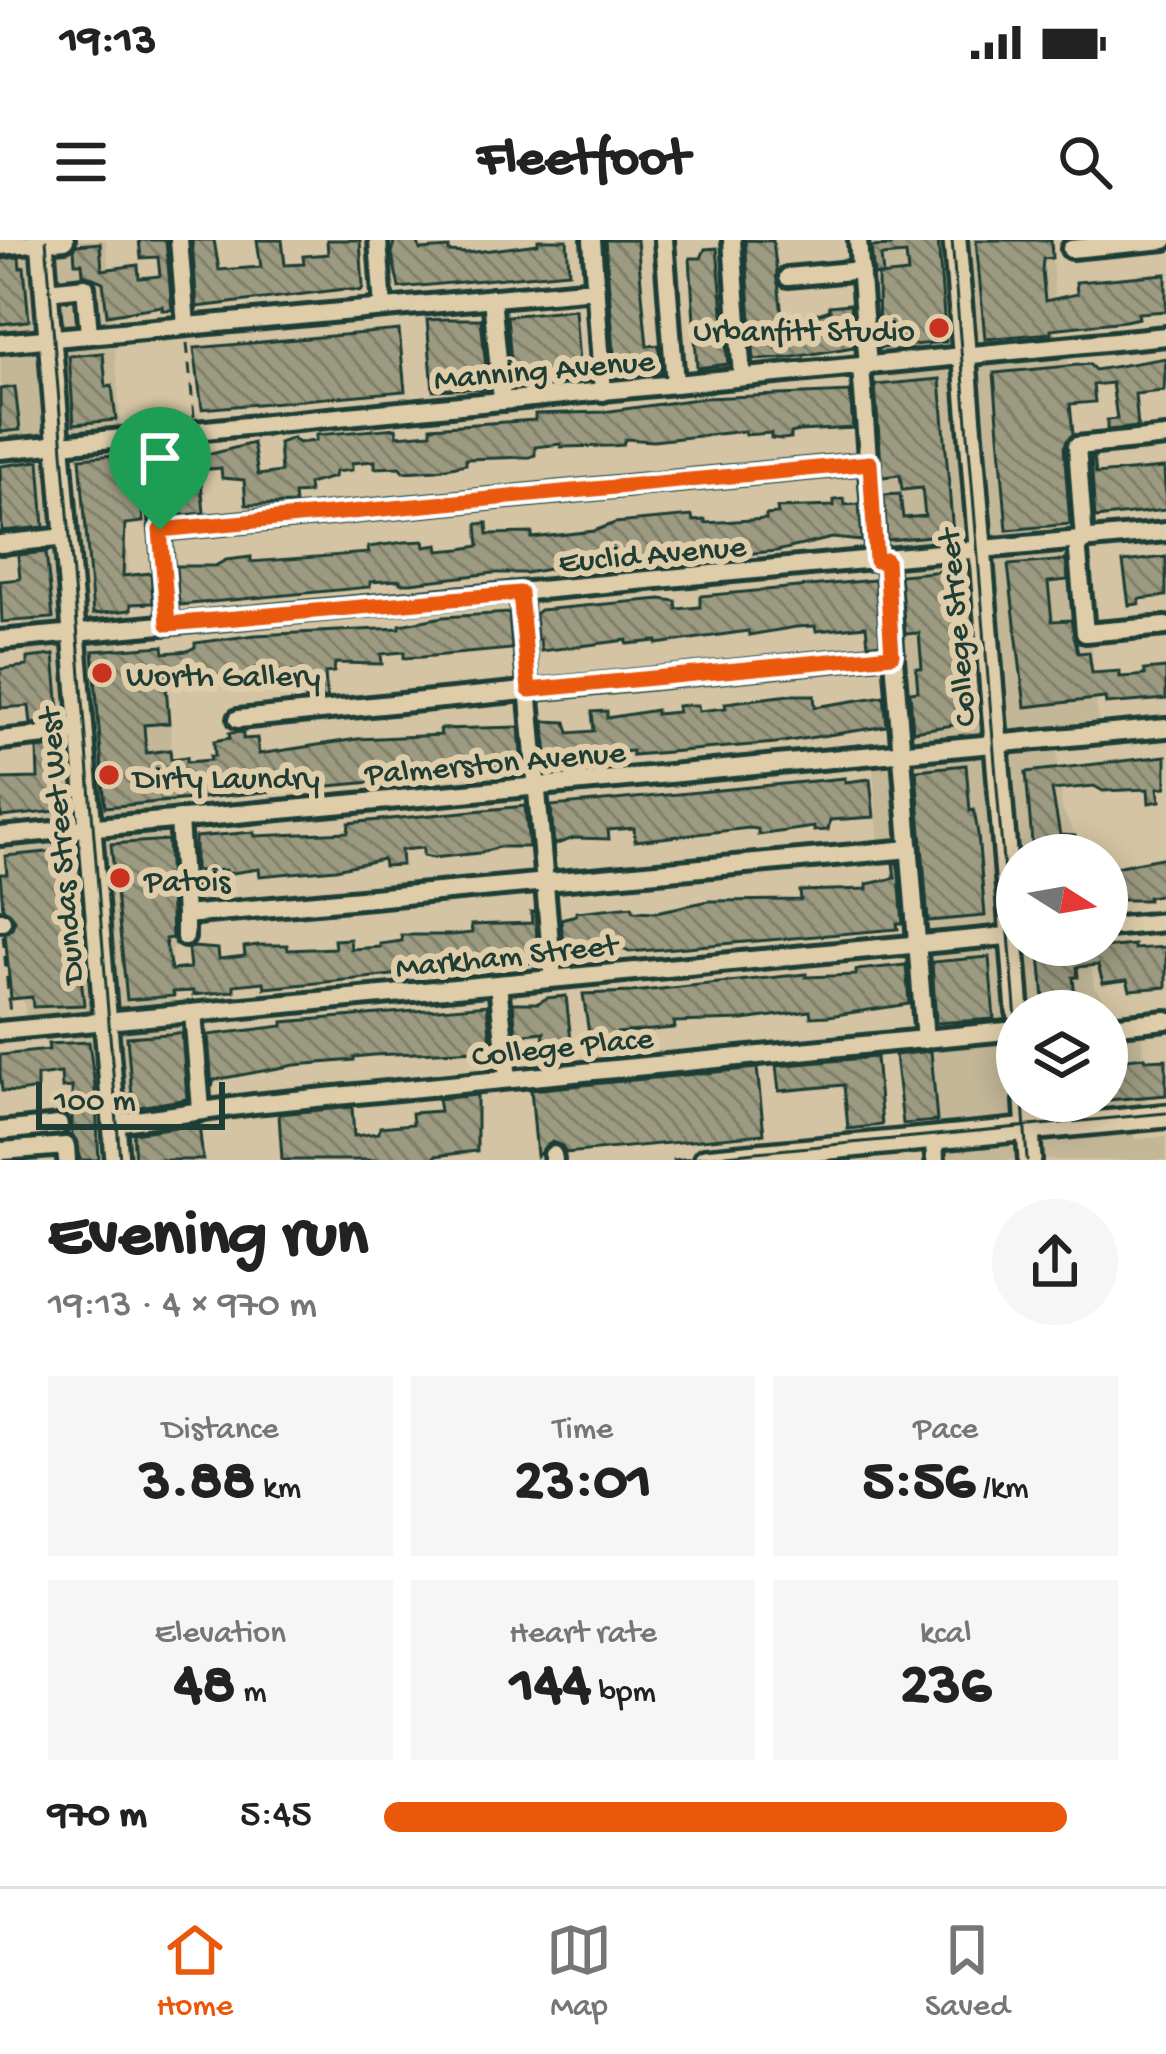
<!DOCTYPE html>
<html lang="en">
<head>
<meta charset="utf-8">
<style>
	body { margin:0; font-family:"Gochi Hand",sans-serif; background:#f6f6f6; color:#222; height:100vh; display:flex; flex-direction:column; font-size:45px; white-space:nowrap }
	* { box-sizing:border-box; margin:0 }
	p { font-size:39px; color:#767676 }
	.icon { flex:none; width:66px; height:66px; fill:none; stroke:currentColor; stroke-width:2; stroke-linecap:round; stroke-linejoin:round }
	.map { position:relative; height:920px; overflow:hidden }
	.details { display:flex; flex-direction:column; background:#fff; flex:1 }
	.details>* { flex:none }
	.needle { width:78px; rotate:101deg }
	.controls { position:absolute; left:996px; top:594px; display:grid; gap:24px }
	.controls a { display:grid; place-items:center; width:132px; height:132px; border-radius:50%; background:#fff; box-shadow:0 6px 30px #0003; font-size:60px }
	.scale { position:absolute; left:36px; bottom:30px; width:189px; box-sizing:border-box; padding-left:12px; border:6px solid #1f3d34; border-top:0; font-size:33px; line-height:42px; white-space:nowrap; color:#1f3d34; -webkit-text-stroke:9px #dfcdaa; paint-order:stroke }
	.pin { position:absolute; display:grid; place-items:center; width:102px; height:102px; color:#fff; margin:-123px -51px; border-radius:50% 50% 50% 0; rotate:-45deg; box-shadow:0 0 12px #0007 }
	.pin .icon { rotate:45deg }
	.round { display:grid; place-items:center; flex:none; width:126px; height:126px; border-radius:63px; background:#f6f6f6 }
	.headline { display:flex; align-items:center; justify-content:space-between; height:204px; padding:0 48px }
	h1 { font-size:66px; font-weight:700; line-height:90px }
	.metrics { display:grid; grid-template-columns:repeat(3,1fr); gap:18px; height:204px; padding:12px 48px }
	.metrics div { display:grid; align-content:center; border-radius:0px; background:#f6f6f6; text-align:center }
	.metrics b { font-size:60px; font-weight:700 }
	.metrics small { font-size:33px; font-weight:400 }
	.metrics p { font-size:33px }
	ul { padding:0 48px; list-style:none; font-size:39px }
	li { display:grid; grid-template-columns:192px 144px 1fr; align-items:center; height:90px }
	li i { height:30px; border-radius:15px; background:#ea580c }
	.status { display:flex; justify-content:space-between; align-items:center; height:84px; padding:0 60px; background:#fff; direction:ltr }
	.status svg { height:33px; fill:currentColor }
	header { display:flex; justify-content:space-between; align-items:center; height:156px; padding:0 48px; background:#fff; font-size:54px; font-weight:700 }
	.dock { display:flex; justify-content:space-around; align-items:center; height:168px; border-top:3px solid #e0e0e0; background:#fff; font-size:33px; color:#767676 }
	.dock a { display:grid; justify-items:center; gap:6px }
	.dock .current { color:#ea580c }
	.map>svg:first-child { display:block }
	.built { fill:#c3b798; fill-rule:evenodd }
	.building { fill:url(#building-back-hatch); stroke:#1f3d34; stroke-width:3 }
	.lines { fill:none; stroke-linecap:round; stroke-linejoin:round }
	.minor-casing { stroke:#1f3d34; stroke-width:26 }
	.major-casing { stroke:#1f3d34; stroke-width:30 }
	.path { stroke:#1f3d34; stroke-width:3; stroke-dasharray:12 9; stroke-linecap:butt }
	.minor { stroke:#dfcdaa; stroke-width:16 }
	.major { stroke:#dfcdaa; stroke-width:21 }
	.tram { stroke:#1f3d34; stroke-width:3 }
	.route-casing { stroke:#fff; stroke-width:24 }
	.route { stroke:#ea580c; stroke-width:15 }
	.poi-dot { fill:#c8321e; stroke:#dfcdaa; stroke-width:4.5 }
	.labels { text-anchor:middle; stroke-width:12; stroke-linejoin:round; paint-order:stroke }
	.poi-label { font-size:33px; fill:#1f3d34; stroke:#dfcdaa; text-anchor:start }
	.street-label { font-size:33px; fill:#1f3d34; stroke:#dfcdaa }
</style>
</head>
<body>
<div class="status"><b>19:13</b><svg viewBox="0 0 49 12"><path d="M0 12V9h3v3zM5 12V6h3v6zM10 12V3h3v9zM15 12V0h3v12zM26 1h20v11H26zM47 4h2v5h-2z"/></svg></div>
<header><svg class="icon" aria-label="menu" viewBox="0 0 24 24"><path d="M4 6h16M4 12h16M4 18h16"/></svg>Fleetfoot<svg class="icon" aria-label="search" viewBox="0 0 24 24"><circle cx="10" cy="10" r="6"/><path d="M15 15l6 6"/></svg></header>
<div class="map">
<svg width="1166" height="920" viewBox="0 0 1166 920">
	<defs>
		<pattern id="building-back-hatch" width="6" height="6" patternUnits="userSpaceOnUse" patternTransform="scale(3)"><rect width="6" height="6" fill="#9c9a80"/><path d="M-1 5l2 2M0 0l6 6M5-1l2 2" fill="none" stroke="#7f7f6a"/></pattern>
	</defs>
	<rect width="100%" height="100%" fill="#d4c4a3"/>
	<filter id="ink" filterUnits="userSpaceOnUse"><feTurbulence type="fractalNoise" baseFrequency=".00833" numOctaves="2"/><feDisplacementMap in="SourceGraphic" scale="24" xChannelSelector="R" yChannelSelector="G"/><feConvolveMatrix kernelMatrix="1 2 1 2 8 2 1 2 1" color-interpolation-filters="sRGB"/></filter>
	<g filter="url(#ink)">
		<g class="built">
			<path d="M0 0H106L121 186 42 193 50 290 125 284 134 399 119 402 122 443 126 453 168 450 184 698 171 711 177 786 191 785 198 868 94 878 97 920H0V883L73 876 66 775 26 778 1 583 44 579 15 307 2 308Z"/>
			<path d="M860 0H1051L1058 116H1068L1098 480 1055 485 1062 568 1075 596 1077 615H1017V705H1089L1094 747 1112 768 1113 784 1140 782 1148 857 1136 879 1134 899 1166 897V920H933L937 881 906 607 879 609 873 526 902 521 884 308 878 307ZM1017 771H1107V861H1017Z"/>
		</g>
		<g class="building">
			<path d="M139 0H166L172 70H162V66L107 75 103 42 83 34 82 23H75L74 9 76 5 100 3 102 30 138 25 139 38 160 36 158 17 141 18Z"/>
			<path d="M192 0H214L219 30 261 27 257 0H282L285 25 304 24 303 16 328 14 327 0H360L363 47 361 51 345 49 197 67Z"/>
			<path d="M394 0H417L420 10 449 8V12L467 13 538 4V0H567L569 32 399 48 392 14Z"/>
			<path d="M605 0H637L647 106 659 105 661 131 616 135Z"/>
			<path d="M745 0 773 1 782 75 821 73 830 70 829 66 850 64 854 107 788 118 754 120Z"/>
			<path d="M891 0H938L946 102 879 108 878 36 908 33 906 14 881 16 883 35H874L871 7 891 6Z"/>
			<path d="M976 0H1051L1052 18 1043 19 1042 30 1045 61 1077 54 1076 42 1166 34V71L1138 73 1139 78 1125 81 1051 89V93L985 99Z"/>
			<path d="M717 8 728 124 697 128 690 18H701L705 9Z"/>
			<path d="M19 17 20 28 24 27 29 81 0 84V19Z"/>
			<path d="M575 69 580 137 513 144 507 76Z"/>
			<path d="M445 79H481L488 148 433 150 427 80Z"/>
			<path d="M399 90 405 151 202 169 194 108Z"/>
			<path d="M103 113 106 147 112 146 116 180 74 184 69 116Z"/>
			<path d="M1166 118 1164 151 1135 154 1138 187 1107 190V180L1117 179 1112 143 1093 145 1095 162 1070 164 1073 194 1064 207 1070 284 1007 290 994 133 1089 124 1095 130Z"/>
			<path d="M940 139 953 294 887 300 884 255 900 254 903 278 925 276 922 248 902 250 900 235 882 237 875 145Z"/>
			<path d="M15 147 20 190 0 192V149Z"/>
			<path d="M850 152 853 188 799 191 791 193V198L782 199 771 198V193L745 195V191L653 201 625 199 623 205 610 206 561 207V204L535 207V215L530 217 466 219V224L437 230 403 232 400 227 375 228V221L352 223V230L335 232 334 237 308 244 309 253 294 254 295 264 246 265 244 240 222 238 221 228 200 230 204 273 172 276 167 217 215 213 253 203 258 235 281 232 279 203 292 198 298 203 316 201V195L396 188 397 196 431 193V187L535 180V174L603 172 704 158Z"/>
			<path d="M137 213 143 282 125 284 123 336 151 333 153 363 131 364V370L93 374 80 218Z"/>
			<path d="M1091 217H1094L1096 234 1164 228 1166 270 1095 278Z"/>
			<path d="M39 221 44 287 2 291 0 226Z"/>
			<path d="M844 259 845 265 859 264 862 301 832 298 777 311 572 329V325L526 333H493L411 343H400V340L370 342V347L179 365 176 326H215L226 320 251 317V322L369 313 368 307 405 302 424 301 425 307 438 305 439 311 461 309 479 306 477 284 487 283 488 294 532 293V298L594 291 615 283 692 276 693 281 705 280V283L766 279V275L778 274 777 268 834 266V260Z"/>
			<path d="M46 312 53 378 2 382 0 341 20 339 18 315Z"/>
			<path d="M1166 317V356L1139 359V364L1129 365 1123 322Z"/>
			<path d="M1066 320 1068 340 1048 342 1052 381 1071 380 1078 413 1089 412 1092 433 1120 431V437L1135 436 1145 435 1144 430 1166 428V459L1106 464 1105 458 1025 467 1008 325Z"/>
			<path d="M956 330 968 483 913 491 910 452 918 451 916 428H922L919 393 905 394 900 335Z"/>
			<path d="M875 340 880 403 868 405 866 386 816 391 815 386 796 387 749 395 748 391 657 404V401L627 404V400L541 411 540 399H537L535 374 540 370 661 359 676 361 677 369 700 367V356Z"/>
			<path d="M509 373 512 409 422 417 404 418V412L381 414 382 424 335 423 334 432 325 433 327 458 306 459 304 433 277 431V426L256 428V435L225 438V443L214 444V440L166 445 169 483 144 485 146 513 170 510 171 519 187 517V522L211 520 210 516H215L214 501 230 498 229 493 243 492V499L257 498 259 514 357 499 441 495 440 489 519 487 522 528 105 567 93 411 163 406 164 413 187 411 195 407V403L255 395 400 388V385L443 377Z"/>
			<path d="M54 415 60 481 31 484 29 466 1 468 0 429 27 426V418Z"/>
			<path d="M789 455H814L815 467 884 456 887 486 776 503 632 515V511L609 513 573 518 574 522 548 528 544 481 566 482 569 493 594 491 592 472 607 471V478L656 470V474L678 472 677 466 687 465H698L699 471 726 468 725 463Z"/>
			<path d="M62 506 67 570 1 577 0 539 38 538 37 509Z"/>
			<path d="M1166 516V547L1158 548 1160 561 1149 563 1148 549 1103 551 1094 546 1052 550 1060 595 1075 596 1077 614 1033 615 1026 532Z"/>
			<path d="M966 525 970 571 974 570 978 594 985 676 928 681 916 530Z"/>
			<path d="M845 538V542L870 539 874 577 830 580 828 590 814 591V587L758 595V589L749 588 635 601 634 588 608 590 609 599 574 598 554 605 551 566Z"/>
			<path d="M525 566 529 607H499L479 613 433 618 423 616V608L401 610 402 625 384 626 383 619 336 629 260 636 259 629 225 634V630L195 631V597L254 592 255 596 348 592 349 583Z"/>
			<path d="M168 600 172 698 165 699 171 730 190 728 188 709 193 707 218 709 219 719 245 716 244 707 258 705H287L288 710 335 708 334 700 350 699 351 709 380 707V704L402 701 401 695H452L472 693 471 685 532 683 531 672H535L539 727 536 722 508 725 507 720 455 724 438 726V730L356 739 265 748 264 742 234 745V751L193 755V751L173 752 174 756 127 760 111 604Z"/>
			<path d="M68 610 84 765 33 767 32 757 11 759 5 693 12 688 15 680 3 668 0 634H7L5 616Z"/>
			<path d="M1166 617V654L1148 657V660H1116L1115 627Z"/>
			<path d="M893 623H898L903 684H897L898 689 629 712 619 707 596 708V715L564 718 561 679 576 675V672L632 666 634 671 656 672 709 661 801 660 800 651 867 649V644L895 638Z"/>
			<path d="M1134 705V709L1166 707V747L1130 750 1127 740 1103 743 1098 725 1077 727 1078 737H1073L1075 759 1092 758 1093 771H1045L1040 714Z"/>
			<path d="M989 717 994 779 936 783 932 722Z"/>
			<path d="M906 725 909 764 829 776 811 777 810 771 743 780 674 782 675 788 617 793V796L590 800 583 754 632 752 806 734V737L856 735V730Z"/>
			<path d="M566 756 571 801H543L544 792 516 795 513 763H538L547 758Z"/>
			<path d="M487 765 491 803 478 804V810L373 815 354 817V820L295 825 214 840 212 847 208 795 283 786V782Z"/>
			<path d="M182 793 187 859 133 868 127 797Z"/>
			<path d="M89 802 95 847 99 920H80L78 904 72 895V847L62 848 61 833 37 836V849L19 852 2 851 0 833V815L49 810 48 804Z"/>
			<path d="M931 811 937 881 903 884 895 815Z"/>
			<path d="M876 817 882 885 848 889 844 845 779 851 776 826Z"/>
			<path d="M1145 817 1146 820 1166 819V855L1107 860V821Z"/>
			<path d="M757 828 764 894 566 913 562 906 552 902 537 916 531 850Z"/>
			<path d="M477 855V911L435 916 432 920H282L279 874 352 867 354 896 379 893 380 887 413 884 412 873 440 871 438 859Z"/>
			<path d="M199 884 203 920H135L133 893Z"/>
		</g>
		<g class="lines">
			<defs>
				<g id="minor">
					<path d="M179 0 186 85"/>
					<path d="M378 0 383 68"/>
					<path d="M592 0 603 152"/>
					<path d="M664 0 675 144"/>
					<path d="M732 0 742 137"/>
					<path d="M858 0 868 126"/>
					<path d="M0 6 65 0"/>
					<path d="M1071 9 1165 0"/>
					<path d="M788 37 861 30"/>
					<path d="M47 51 85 47 89 94"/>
					<path d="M492 58 502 161"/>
					<path d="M0 103 595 49"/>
					<path d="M861 127 876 321"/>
					<path d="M152 195 168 384"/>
					<path d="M0 210 1166 96"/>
					<path d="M160 290 870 223"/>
					<path d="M1077 301 1085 393 1166 386"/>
					<path d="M1084 301 1077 206 1166 197"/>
					<path d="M0 304 66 297"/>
					<path d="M886 320 925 800"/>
					<path d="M520 353 553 738"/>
					<path d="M0 400 1166 292"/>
					<path d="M238 479 892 415"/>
					<path d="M0 500 82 491"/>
					<path d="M179 579 185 675 910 609"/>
					<path d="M0 596 1166 488"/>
					<path d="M185 675V697"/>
					<path d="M0 681H2"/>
					<path d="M1107 687 1166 682"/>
					<path d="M498 744 508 839"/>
					<path d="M193 773 201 869"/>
					<path d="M1119 785 1166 780"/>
					<path d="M0 791 1017 695"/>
					<path d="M114 883 254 864 1017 790"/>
					<path d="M0 891 59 885"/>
					<path d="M934 898 935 920"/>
					<path d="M2 911 66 906 67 920"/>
					<path d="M553 915 554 920"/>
				</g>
				<g id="major">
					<path d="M42 0 117 920"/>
					<path d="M955 0 1018 771"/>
					<path d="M1026 861 1030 920"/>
					<path d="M705 920 1166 876"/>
				</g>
			</defs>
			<use href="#minor" class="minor-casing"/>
			<use href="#major" class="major-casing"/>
			<g class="path">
				<path d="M187 103 194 177"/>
				<path d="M3 695 10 775"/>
			</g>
			<use href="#minor" class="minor"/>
			<use href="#major" class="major"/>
			<g class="tram">
				<path d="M46 0 120 920"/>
				<path d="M952 0 1017 792"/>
				<path d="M1023 861 1027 920"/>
				<path d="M673 920 1166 873"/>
			</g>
		</g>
	</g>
	<g class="lines" filter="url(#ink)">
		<defs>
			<path id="route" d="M870 223 876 321 886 320 892 415 529 450 520 353 168 384 160 290Z"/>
		</defs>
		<use href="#route" class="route-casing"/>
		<use href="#route" class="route"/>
	</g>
	<g class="poi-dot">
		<circle cx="939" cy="88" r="12"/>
		<circle cx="102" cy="433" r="12"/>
		<circle cx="109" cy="535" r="12"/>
		<circle cx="120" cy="638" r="12"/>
	</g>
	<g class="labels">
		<g class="poi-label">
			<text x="915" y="100" text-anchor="end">Urbanfitt Studio</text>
			<text x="126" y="445">Worth Gallery</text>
			<text x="133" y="547">Dirty Laundry</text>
			<text x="144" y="650">Patois</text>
		</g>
		<g class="street-label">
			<text transform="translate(544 127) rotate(-5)" y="12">Manning Avenue</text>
			<text transform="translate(652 311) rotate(-5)" y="12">Euclid Avenue</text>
			<text transform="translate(954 388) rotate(-95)" y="12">College Street</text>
			<text transform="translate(495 520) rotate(-5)" y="12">Palmerston Avenue</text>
			<text transform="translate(58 606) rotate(-95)" y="12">Dundas Street West</text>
			<text transform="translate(506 713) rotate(-6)" y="12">Markham Street</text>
			<text transform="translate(562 804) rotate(-6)" y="12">College Place</text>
		</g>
	</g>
</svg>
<div class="controls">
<a><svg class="needle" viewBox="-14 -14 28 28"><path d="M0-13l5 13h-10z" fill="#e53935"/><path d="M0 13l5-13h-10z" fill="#767676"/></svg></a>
<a><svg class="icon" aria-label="layers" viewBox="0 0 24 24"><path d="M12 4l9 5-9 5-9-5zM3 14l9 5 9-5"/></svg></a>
</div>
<div class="scale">100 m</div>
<div class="pin" style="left:160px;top:290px;background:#1e9e55"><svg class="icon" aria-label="arrive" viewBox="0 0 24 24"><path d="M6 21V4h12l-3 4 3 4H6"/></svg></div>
</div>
<section class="details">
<div class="headline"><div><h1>Evening run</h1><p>19:13 · 4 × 970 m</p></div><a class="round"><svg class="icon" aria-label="share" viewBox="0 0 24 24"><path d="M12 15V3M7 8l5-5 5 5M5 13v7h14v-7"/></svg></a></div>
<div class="metrics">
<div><p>Distance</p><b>3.88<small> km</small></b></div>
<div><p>Time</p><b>23:01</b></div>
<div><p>Pace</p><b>5:56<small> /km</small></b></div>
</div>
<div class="metrics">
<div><p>Elevation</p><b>48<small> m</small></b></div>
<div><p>Heart rate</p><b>144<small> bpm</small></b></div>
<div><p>kcal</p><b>236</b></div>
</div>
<ul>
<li><b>970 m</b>5:45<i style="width:93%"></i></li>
</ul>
</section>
<nav class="dock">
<a class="current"><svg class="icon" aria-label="home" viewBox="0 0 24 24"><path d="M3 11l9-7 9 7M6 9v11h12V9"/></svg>Home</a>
<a><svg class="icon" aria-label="map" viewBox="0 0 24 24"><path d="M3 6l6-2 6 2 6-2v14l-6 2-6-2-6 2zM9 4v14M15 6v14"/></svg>Map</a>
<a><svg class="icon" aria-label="saved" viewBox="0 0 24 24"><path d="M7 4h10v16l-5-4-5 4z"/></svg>Saved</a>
</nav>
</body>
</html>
